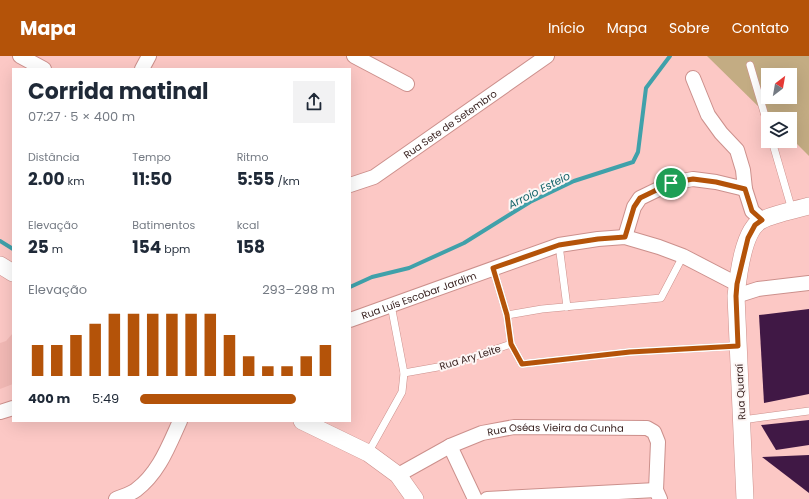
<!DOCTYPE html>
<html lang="pt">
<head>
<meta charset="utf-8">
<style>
	body { margin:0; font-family:Poppins,sans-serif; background:#f2f2f3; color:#1f2937; height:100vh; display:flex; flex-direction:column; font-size:15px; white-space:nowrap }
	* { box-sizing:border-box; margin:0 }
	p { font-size:13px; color:#747a83 }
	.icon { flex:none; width:22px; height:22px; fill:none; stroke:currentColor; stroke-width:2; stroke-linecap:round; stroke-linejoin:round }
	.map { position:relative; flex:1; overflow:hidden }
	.details { position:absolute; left:12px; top:12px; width:339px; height:354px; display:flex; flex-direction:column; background:#fff; border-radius:0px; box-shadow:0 4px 16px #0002 }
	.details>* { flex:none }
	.needle { width:26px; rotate:31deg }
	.tools { position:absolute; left:761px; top:12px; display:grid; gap:8px }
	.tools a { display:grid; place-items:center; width:36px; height:36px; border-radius:0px; background:#fff; box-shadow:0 4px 16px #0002; font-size:20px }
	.pin { position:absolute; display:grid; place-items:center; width:34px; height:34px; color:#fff; margin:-17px; border:2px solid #fff; border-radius:50%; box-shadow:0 1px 4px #0007 }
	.round { display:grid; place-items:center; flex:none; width:42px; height:42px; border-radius:0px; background:#f2f2f3 }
	.headline { display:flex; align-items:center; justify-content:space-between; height:68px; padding:0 16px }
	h1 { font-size:22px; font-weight:700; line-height:30px }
	.metrics { display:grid; grid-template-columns:repeat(3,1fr); gap:6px; height:68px; padding:4px 16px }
	.metrics div { display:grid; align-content:center }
	.metrics b { font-size:17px; font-weight:700 }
	.metrics small { font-size:11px; font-weight:400 }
	.metrics p { font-size:11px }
	.chart { height:112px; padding:8px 16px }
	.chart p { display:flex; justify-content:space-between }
	.chart svg { width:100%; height:72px; margin-top:4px; stroke:#b45309; stroke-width:6 }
	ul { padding:0 16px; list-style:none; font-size:13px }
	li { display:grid; grid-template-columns:64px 48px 1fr; align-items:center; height:30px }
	li i { height:10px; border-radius:5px; background:#b45309 }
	header { display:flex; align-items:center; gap:24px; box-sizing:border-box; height:56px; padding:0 20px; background:#b45309; color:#fff }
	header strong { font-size:19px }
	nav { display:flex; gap:22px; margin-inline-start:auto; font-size:14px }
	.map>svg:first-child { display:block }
	.built { fill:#f2b9b5 }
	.green { fill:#c3ac83; fill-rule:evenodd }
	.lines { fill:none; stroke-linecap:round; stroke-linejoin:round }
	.stream { stroke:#40a1aa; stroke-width:4 }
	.building { fill:#401845 }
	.service-casing { stroke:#cc908c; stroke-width:8 }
	.minor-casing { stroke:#cc908c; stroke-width:16 }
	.tertiary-casing { stroke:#cc908c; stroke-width:18 }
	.service { stroke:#fff; stroke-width:7 }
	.minor { stroke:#fff; stroke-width:14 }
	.tertiary { stroke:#fff; stroke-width:17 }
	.route-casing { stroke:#fff; stroke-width:8 }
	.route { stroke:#b45309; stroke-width:5 }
	.labels { text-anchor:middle; stroke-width:4; stroke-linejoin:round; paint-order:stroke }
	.street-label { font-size:10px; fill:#331c1a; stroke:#fdf6f5 }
	.water-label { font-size:11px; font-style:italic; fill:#136369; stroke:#fdf6f5 }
</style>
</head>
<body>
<header>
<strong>Mapa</strong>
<nav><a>Início</a><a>Mapa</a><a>Sobre</a><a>Contato</a></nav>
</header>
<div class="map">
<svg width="809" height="443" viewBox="0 0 809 443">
	<rect width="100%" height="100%" fill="#fcc8c5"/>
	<path class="built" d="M13 277V328L0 333V287L6 285Z"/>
	<path class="green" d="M707 0H809V100L790 81V63H771ZM768 19H790V41H768Z"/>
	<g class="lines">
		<g class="stream">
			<path d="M0 185 13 193"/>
			<path d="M350 231 372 221 409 212 464 187 530 146 574 125 633 106 638 96 646 32 670 0"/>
		</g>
	</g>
	<g class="building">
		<path d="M809 253V338L764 347 759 259Z"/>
		<path d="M809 364V389L776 394 761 369Z"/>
		<path d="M809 399V437L762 401Z"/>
	</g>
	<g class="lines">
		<defs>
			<g id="service">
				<path d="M750 9 768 70"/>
				<path d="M772 85 792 154"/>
				<path d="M559 189 567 251"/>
				<path d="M493 212 507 259 511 288 522 308 630 296 738 290"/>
				<path d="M507 259 542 253 661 242 683 200"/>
				<path d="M404 317 449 309 511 288"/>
				<path d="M742 364 809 355"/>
				<path d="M368 397 402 336 404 317 391 249"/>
			</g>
			<g id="minor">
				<path d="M20 0 44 13"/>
				<path d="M354 0 407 28"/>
				<path d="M142 13 149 0"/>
				<path d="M693 22 708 59 721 77 737 94 743 114 745 133 752 155 762 164"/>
				<path id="s1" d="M350 129 374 121 547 0"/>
				<path d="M625 181 634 151 640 142 671 127 693 123 716 126 745 133"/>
				<path d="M736 240 758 233 809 227"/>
				<path id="s2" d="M350 264 559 189 598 183 625 181 659 191 683 200 737 228"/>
				<path d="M0 356 13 352"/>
				<path d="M450 390 475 443"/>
				<path id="s3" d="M398 419 450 390 482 377 514 371 647 372 654 376 658 386 656 434 660 443"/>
				<path d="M116 443C123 440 131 438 136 434 159 417 169 389 180 365"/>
				<path d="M487 443 656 434"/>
			</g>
			<g id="tertiary">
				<path d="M0 209 13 217"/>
				<path d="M302 365 368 397 398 419 415 443"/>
				<path d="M745 443 736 240C738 221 743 173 762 164 774 158 795 154 809 150"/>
			</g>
		</defs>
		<use href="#service" class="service-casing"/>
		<use href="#minor" class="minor-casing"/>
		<use href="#tertiary" class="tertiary-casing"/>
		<use href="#service" class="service"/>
		<use href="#minor" class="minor"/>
		<use href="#tertiary" class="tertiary"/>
	</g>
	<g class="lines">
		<defs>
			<path id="route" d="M693 123 716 126 745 133 752 155 762 164 755 169 748 182 737 228 736 240 738 290 630 296 522 308 511 288 507 259 493 212 559 189 598 183 625 181 634 151 640 142 671 127Z"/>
		</defs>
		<use href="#route" class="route-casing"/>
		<use href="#route" class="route"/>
	</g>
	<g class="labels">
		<g class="street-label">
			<text dy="4" stroke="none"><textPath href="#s1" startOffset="118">Rua Sete de Setembro</textPath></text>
			<text dy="4" stroke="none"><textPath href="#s2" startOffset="73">Rua Luís Escobar Jardim</textPath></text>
			<text transform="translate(470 301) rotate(-17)" y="4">Rua Ary Leite</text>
			<text transform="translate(740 336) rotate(-93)" y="4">Rua Quaraí</text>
			<text dy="4" stroke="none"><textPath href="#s3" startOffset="168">Rua Oséas Vieira da Cunha</textPath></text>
		</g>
		<g class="water-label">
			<text transform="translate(539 134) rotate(-27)" y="4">Arroio Esteio</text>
		</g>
	</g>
</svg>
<div class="tools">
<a><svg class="needle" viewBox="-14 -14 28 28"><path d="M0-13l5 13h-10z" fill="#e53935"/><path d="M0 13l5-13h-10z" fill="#747a83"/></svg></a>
<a><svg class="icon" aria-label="layers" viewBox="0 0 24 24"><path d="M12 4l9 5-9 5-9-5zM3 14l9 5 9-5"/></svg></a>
</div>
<div class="pin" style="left:671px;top:127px;background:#1e9e55"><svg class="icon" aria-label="arrive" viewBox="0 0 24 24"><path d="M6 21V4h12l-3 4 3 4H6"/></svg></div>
<section class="details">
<div class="headline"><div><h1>Corrida matinal</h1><p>07:27 · 5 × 400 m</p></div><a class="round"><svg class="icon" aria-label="share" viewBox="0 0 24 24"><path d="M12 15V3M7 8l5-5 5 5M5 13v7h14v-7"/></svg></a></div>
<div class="metrics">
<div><p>Distância</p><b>2.00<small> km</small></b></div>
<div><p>Tempo</p><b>11:50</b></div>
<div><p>Ritmo</p><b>5:55<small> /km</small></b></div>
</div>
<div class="metrics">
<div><p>Elevação</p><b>25<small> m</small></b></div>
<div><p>Batimentos</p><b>154<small> bpm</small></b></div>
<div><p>kcal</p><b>158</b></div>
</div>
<div class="chart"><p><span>Elevação</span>293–298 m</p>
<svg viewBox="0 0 160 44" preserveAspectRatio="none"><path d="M5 44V25M15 44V25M25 44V19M35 44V12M45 44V6M55 44V6M65 44V6M75 44V6M85 44V6M95 44V6M105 44V19M115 44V32M125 44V38M135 44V38M145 44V32M155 44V25"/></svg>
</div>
<ul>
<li><b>400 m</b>5:49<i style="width:80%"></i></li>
</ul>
</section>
</div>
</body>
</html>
